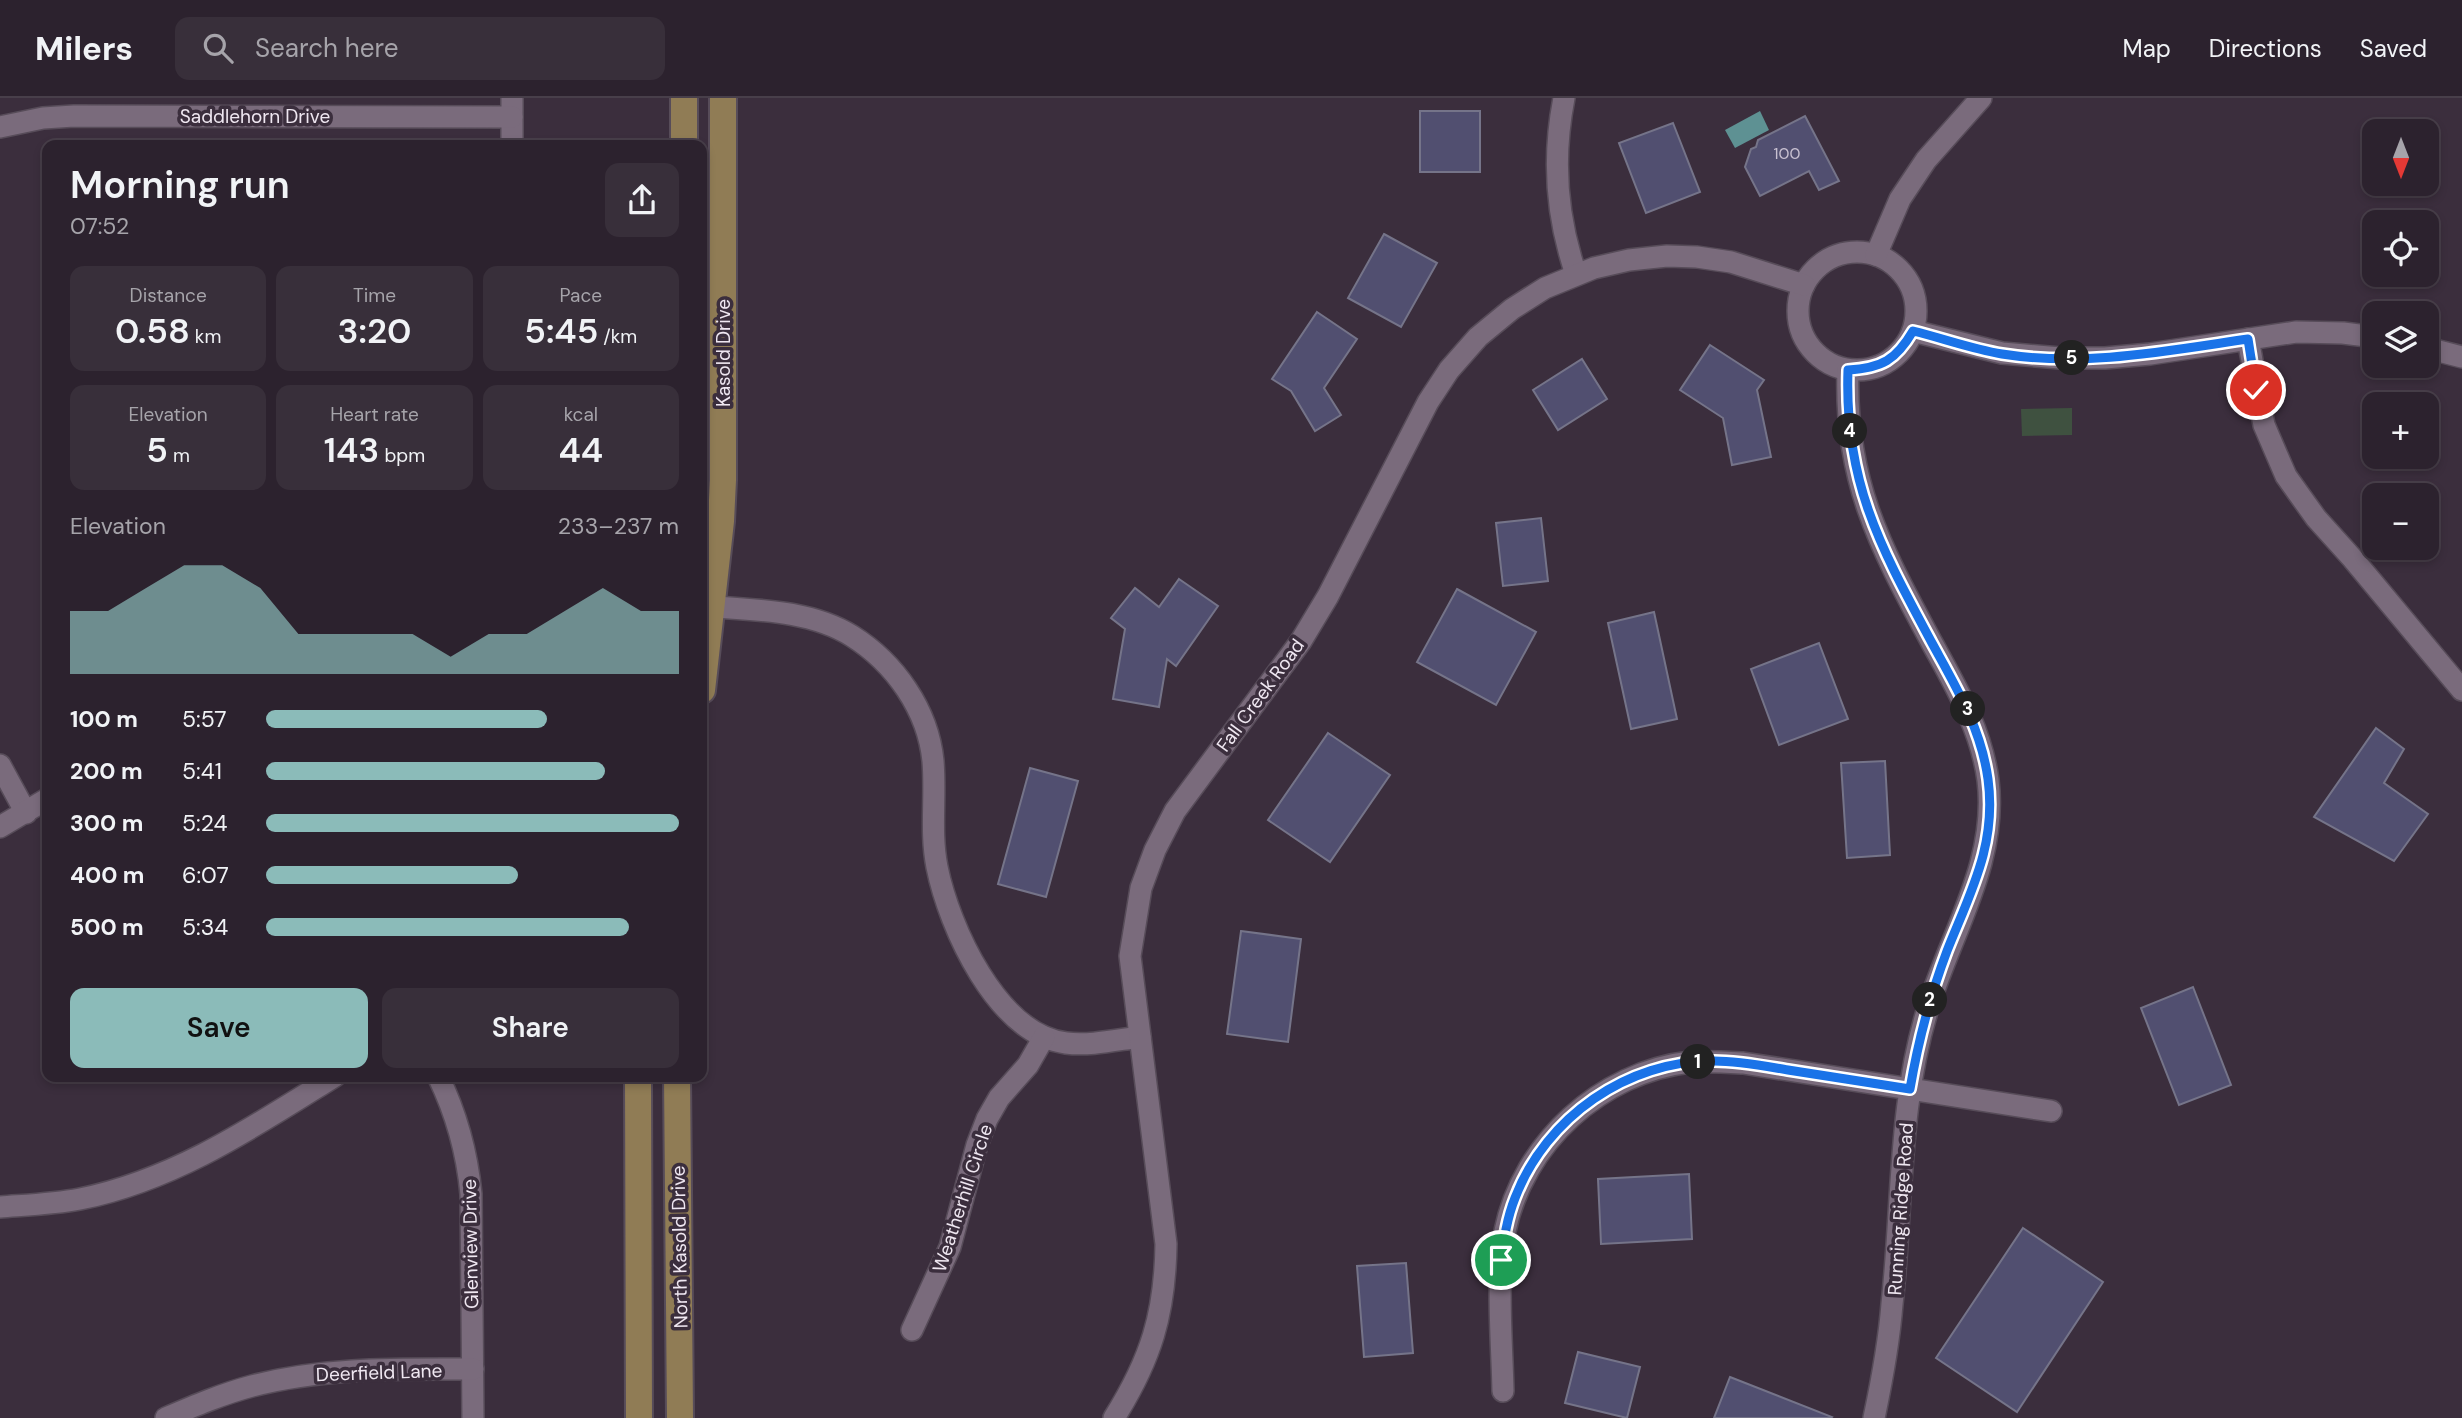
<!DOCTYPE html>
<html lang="en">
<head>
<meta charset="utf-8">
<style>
	body { margin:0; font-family:"DM Sans",sans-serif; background:#382f3a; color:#f1f3f6; height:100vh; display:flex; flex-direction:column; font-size:26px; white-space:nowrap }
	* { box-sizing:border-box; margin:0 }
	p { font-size:23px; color:#a6a4aa }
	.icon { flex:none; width:38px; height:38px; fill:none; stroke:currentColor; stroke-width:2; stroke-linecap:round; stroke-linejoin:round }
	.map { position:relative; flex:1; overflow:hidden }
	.side { position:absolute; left:42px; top:42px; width:665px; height:942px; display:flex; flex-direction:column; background:#2c222e; border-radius:14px; box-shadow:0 4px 10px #0003,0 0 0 2px #483f4a }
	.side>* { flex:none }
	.needle { width:46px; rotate:180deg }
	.controls { position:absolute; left:2362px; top:21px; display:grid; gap:14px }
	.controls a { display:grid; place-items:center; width:77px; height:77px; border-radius:14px; background:#2c222e; box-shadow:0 4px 10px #0003,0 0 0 2px #483f4a; font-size:35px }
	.pin { position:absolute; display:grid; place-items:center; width:60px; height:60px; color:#fff; margin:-30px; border:4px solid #fff; border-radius:50%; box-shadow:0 2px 7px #0007 }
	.km { position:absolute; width:35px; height:35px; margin:-18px; border-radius:50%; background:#222; color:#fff; font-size:19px; line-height:35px; text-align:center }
	.round { display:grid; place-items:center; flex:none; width:74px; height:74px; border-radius:14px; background:#382f3a }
	.summary { display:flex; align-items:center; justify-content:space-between; height:119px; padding:0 28px }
	h1 { font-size:38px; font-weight:600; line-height:52px }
	.stats { display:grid; grid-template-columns:repeat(3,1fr); gap:10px; height:119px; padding:7px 28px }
	.stats div { display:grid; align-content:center; border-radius:14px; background:#382f3a; text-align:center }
	.stats b { font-size:35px; font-weight:600 }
	.stats small { font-size:19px; font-weight:400 }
	.stats p { font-size:19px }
	.chart { height:196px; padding:14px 28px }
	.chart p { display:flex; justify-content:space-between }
	.chart svg { width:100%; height:126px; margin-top:7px; fill:#8bbbb9; opacity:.7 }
	.primary-button { display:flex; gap:14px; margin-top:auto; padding:14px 28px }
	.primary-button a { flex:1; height:80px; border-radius:14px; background:#8bbbb9; color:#111; font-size:28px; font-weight:600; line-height:80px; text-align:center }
	.primary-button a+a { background:#382f3a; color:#f1f3f6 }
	ul { padding:0 28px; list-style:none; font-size:23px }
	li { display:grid; grid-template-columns:112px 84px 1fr; align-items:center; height:52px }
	li i { height:18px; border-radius:9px; background:#8bbbb9 }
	header { display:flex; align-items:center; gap:42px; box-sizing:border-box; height:98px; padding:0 35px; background:#2c222e; border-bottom:2px solid #483f4a }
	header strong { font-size:33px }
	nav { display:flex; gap:38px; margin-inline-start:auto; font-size:24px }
	.search { width:490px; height:63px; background:#382f3a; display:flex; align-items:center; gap:18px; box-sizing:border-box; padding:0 24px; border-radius:14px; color:#a6a4aa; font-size:26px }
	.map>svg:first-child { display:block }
	.green { fill:#3f5140 }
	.water { fill:#5e9193 }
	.building { fill:#514f70; stroke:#757489; stroke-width:2 }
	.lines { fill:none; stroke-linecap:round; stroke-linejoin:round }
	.minor-casing { stroke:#574c59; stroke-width:24 }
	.major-casing { stroke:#574c59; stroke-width:30 }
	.minor { stroke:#7a6b7c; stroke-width:21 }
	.major { stroke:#907c55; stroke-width:26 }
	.route-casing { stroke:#fff; stroke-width:14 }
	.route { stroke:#1a73e8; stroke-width:9 }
	.labels { text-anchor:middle; stroke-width:7; stroke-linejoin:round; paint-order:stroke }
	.number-label { font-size:16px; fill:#c8c1d1 }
	.street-label { font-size:19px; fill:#efe7f1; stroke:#3b2e3d }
</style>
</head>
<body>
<header>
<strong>Milers</strong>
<div class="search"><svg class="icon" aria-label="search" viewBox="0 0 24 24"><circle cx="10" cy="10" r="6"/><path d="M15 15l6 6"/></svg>Search here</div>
<nav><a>Map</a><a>Directions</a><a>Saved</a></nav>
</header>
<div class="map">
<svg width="2462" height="1320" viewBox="0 0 2462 1320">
	<rect width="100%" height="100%" fill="#3b2e3d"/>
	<path class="green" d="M2072 310V337L2022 338 2021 311Z"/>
	<path class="water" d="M1760 13 1769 32 1735 50 1725 32Z"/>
	<g class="building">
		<rect x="1420" y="13" width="60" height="61"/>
		<path d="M1805 18 1839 83 1819 92 1809 73 1760 98 1745 69 1751 51 1756 49 1758 42Z"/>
		<path d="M1673 25 1700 94 1646 115 1619 45Z"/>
		<path d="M1384 136 1437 165 1401 229 1348 200Z"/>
		<path d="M1317 214 1357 241 1324 290 1341 317 1315 333 1291 293 1272 281Z"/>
		<path d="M1710 247 1764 282 1757 292 1771 359 1732 367 1723 320 1680 292Z"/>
		<path d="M1582 261 1607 301 1558 332 1533 292Z"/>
		<path d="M1541 420 1548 483 1503 488 1496 425Z"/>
		<path d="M1179 481 1218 508 1176 568 1167 561 1159 609 1113 601 1125 531 1111 520 1135 490 1159 509Z"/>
		<path d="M1457 491 1536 534 1496 607 1417 564Z"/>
		<path d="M1654 514 1677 621 1631 631 1608 525Z"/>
		<path d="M1819 545 1848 621 1779 647 1751 571Z"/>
		<path d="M2376 630 2404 651 2384 685 2428 716 2394 763 2314 719Z"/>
		<path d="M1328 635 1390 677 1330 764 1268 722Z"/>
		<path d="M1885 663 1890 757 1847 760 1841 665Z"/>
		<path d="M1030 670 1078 683 1046 799 998 786Z"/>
		<path d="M1241 833 1301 841 1288 944 1227 936Z"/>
		<path d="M2193 889 2231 987 2179 1007 2141 910Z"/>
		<path d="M1689 1076 1692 1141 1601 1146 1598 1081Z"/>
		<path d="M2023 1130 2103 1184 2017 1314 1936 1260Z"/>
		<path d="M1406 1165 1413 1255 1364 1259 1357 1168Z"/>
		<path d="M1578 1254 1640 1269 1627 1320 1565 1305Z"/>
		<path d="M1730 1279 1832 1319 1831 1320H1714Z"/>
	</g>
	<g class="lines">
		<defs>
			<g id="minor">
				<path d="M512 0V47"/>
				<path d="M1564 0C1552 61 1556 118 1576 176"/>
				<path d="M0 29 43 20 74 18 512 19"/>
				<circle cx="1857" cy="213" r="59"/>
				<path d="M1876 157 1900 101 1926 62 1981 0"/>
				<path d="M1913 233 2002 255 2060 260H2105L2150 256 2296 234 2343 235 2375 239"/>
				<path d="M2248 241 2264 327 2286 378 2316 420 2353 461 2462 592"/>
				<path d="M2427 250 2462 259"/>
				<path d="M1848 272C1844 384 1881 450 1932 545 1956 589 1981 631 1988 682 1998 763 1952 833 1929 907 1898 1004 1903 1106 1892 1206 1889 1245 1882 1282 1874 1320"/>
				<path d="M702 508C751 512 809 511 852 538 895 565 928 612 933 663 936 699 930 734 937 769 949 829 997 936 1066 945 1090 948 1116 942 1140 939"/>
				<path d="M0 667 26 715"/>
				<path d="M0 729 47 701"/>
				<path d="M438 978C457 1017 467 1054 471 1096L473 1320"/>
				<path d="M0 1109C26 1107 54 1106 80 1101 175 1082 255 1028 335 978"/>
				<path d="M912 1232 950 1149 977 1047 987 1021 999 1000 1028 967 1044 939"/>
				<path d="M1503 1293C1502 1245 1496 1180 1505 1133 1523 1045 1601 974 1690 964 1708 963 1725 964 1743 965L2051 1013"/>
				<path d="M166 1320C194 1308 222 1296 252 1288 324 1269 399 1271 473 1271"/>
				<path d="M1114 1320C1151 1261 1165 1216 1166 1146L1130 858 1141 790 1155 752 1175 713 1301 543 1328 498 1428 304 1449 272 1478 239 1512 211 1545 190 1594 170 1629 162 1667 158 1697 159 1731 164 1804 187"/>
			</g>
			<g id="major">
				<path d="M684 0V47"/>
				<path d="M702 592 721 423 723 382V0"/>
				<path d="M638 978 639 1320"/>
				<path d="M677 978 680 1320"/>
			</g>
		</defs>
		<use href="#minor" class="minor-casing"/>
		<use href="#major" class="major-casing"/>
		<use href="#minor" class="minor"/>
		<use href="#major" class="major"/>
	</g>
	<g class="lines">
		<defs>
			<path id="route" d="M1501 1162C1504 1141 1507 1120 1515 1100 1546 1019 1628 962 1714 963 1739 963 1764 968 1788 972 1829 978 1869 985 1910 991 1918 944 1930 898 1947 853 1970 795 1997 747 1988 681 1981 630 1956 589 1932 545 1881 450 1844 384 1848 272 1882 270 1896 262 1913 233 1942 240 1972 251 2002 256 2084 269 2166 253 2248 241L2256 292"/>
		</defs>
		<use href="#route" class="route-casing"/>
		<use href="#route" class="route"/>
	</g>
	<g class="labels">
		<g class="number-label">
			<text x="1787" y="61">100</text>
		</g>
		<g class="street-label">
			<text x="255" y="25">Saddlehorn Drive</text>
			<text transform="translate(723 255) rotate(-90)" y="7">Kasold Drive</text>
			<text transform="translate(1260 597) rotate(-54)" y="7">Fall Creek Road</text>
			<text transform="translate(962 1100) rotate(-72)" y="7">Weatherhill Circle</text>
			<text transform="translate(1900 1111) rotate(-86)" y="7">Running Ridge Road</text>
			<text transform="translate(470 1146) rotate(-91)" y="7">Glenview Drive</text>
			<text transform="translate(679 1149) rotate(-91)" y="7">North Kasold Drive</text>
			<text transform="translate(379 1274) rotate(-2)" y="7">Deerfield Lane</text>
		</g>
	</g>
</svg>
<div class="controls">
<a><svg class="needle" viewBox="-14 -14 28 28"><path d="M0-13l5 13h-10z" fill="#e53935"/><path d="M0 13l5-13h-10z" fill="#a6a4aa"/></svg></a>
<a><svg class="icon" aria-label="locate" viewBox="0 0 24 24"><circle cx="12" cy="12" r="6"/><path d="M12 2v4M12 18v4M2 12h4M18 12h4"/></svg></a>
<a><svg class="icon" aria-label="layers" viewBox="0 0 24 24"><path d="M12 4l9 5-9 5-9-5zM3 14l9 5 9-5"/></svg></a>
<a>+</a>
<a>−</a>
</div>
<div class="pin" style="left:1501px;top:1162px;background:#1e9e55"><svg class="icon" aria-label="arrive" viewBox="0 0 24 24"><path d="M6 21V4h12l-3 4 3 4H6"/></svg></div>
<div class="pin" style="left:2256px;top:292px;background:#d93025"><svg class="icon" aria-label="check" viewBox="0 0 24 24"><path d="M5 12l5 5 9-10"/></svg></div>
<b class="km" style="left:1698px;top:964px">1</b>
<b class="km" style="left:1930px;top:902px">2</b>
<b class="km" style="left:1968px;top:611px">3</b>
<b class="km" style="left:1850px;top:333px">4</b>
<b class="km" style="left:2072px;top:260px">5</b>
<section class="side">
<div class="summary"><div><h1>Morning run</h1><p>07:52</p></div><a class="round"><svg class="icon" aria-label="share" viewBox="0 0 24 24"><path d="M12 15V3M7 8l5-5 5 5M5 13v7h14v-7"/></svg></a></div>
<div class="stats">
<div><p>Distance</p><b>0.58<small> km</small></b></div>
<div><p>Time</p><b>3:20</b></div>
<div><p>Pace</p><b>5:45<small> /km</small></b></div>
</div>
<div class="stats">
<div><p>Elevation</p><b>5<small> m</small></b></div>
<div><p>Heart rate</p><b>143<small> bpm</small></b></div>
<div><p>kcal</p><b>44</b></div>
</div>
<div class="chart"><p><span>Elevation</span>233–237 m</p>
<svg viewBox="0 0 160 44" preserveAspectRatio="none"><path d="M0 44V22L10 22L20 14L30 6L40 6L50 14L60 30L70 30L80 30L90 30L100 38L110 30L120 30L130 22L140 14L150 22L160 22V44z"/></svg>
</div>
<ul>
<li><b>100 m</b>5:57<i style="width:68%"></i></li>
<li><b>200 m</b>5:41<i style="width:82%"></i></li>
<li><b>300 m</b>5:24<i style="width:100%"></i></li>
<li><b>400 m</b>6:07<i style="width:61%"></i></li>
<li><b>500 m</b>5:34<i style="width:88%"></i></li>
</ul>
<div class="primary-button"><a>Save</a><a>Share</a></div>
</section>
</div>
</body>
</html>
